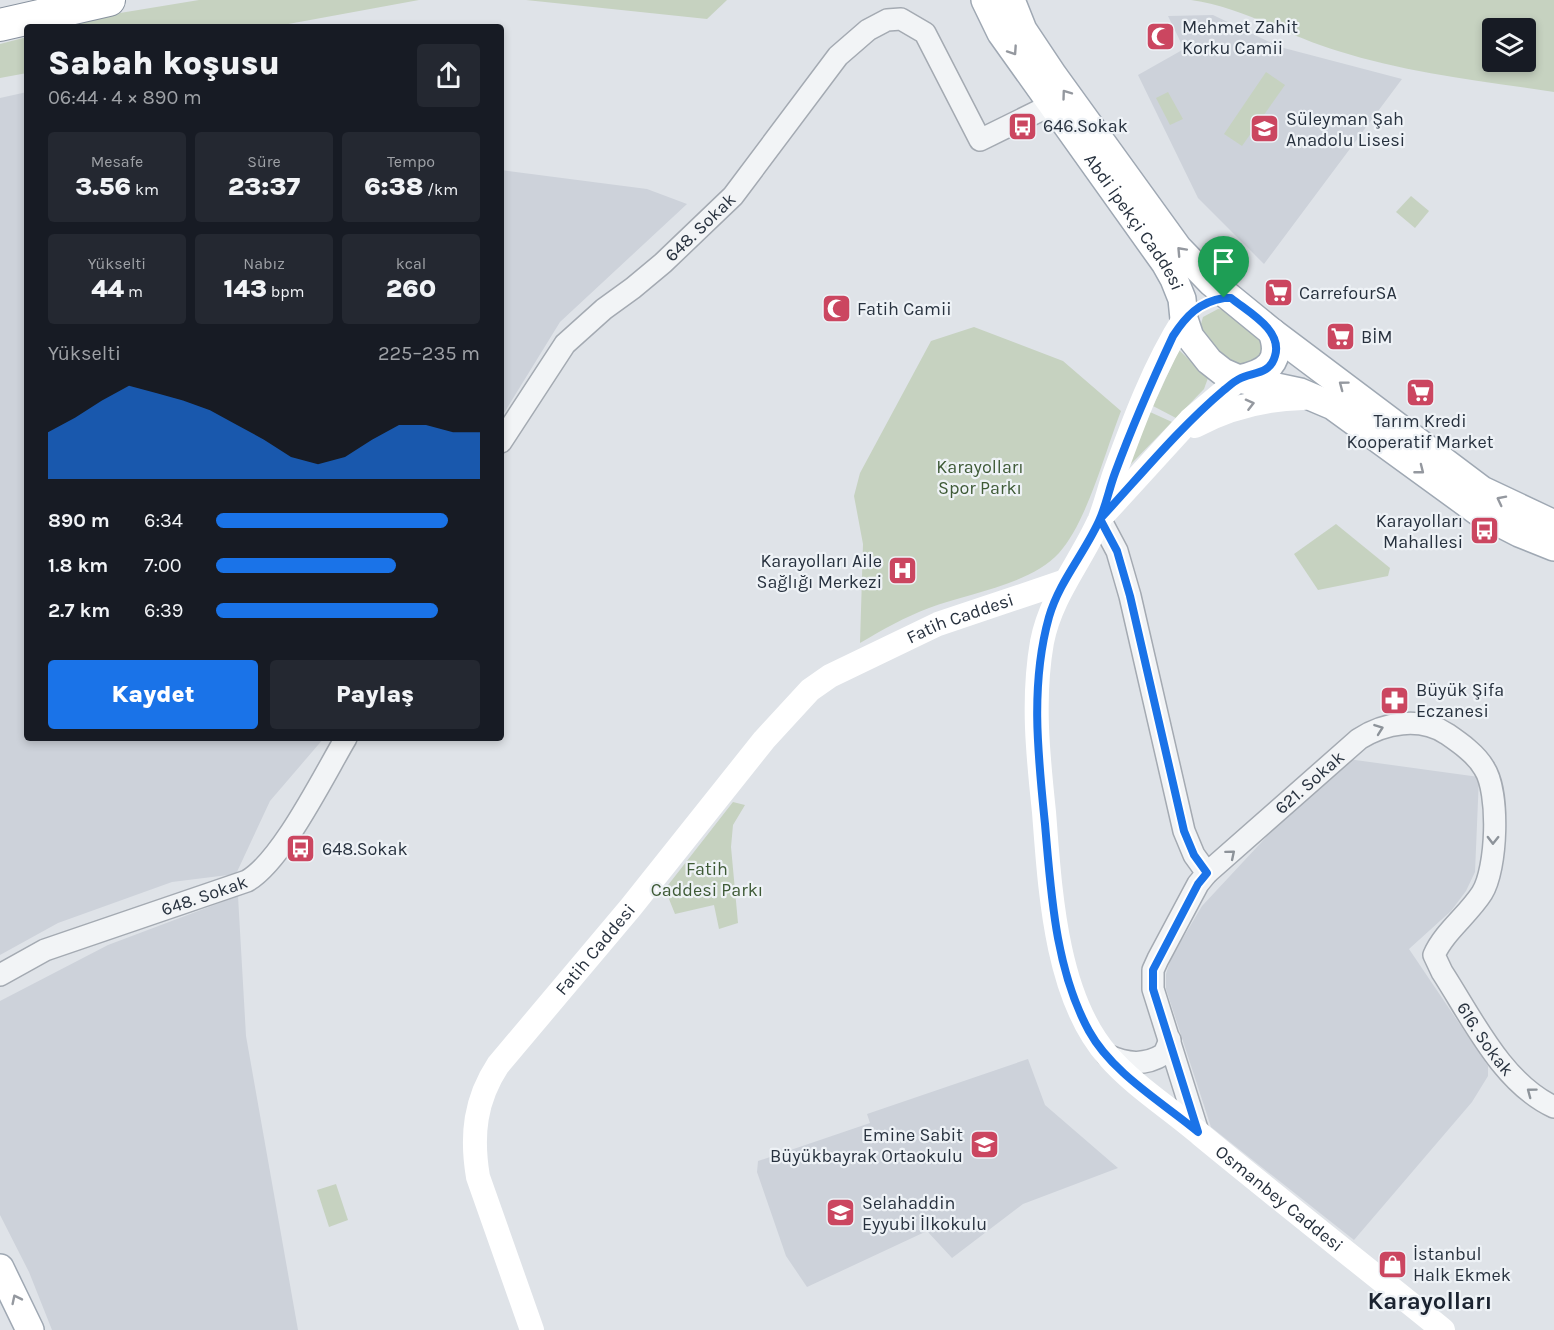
<!DOCTYPE html>
<html lang="tr">
<head>
<meta charset="utf-8">
<style>
	body { margin:0; font-family:Karla,sans-serif; background:#242831; color:#f1f3f6; height:100vh; display:flex; flex-direction:column; font-size:22px; white-space:nowrap }
	* { box-sizing:border-box; margin:0 }
	p { font-size:20px; color:#9ea1a6 }
	.icon { flex:none; width:33px; height:33px; fill:none; stroke:currentColor; stroke-width:2; stroke-linecap:round; stroke-linejoin:round }
	.map { position:relative; flex:1; overflow:hidden }
	.side { position:absolute; left:24px; top:24px; width:480px; height:717px; display:flex; flex-direction:column; background:#171b24; border-radius:6px; box-shadow:0 3px 9px #0003 }
	.side>* { flex:none }
	.controls { position:absolute; left:1482px; top:18px; display:grid; gap:12px }
	.controls a { display:grid; place-items:center; width:54px; height:54px; border-radius:6px; background:#171b24; box-shadow:0 3px 9px #0003; font-size:30px }
	.pin { position:absolute; display:grid; place-items:center; width:51px; height:51px; color:#fff; margin:-62px -26px; border-radius:50% 50% 50% 0; rotate:-45deg; box-shadow:0 0 6px #0007 }
	.pin .icon { rotate:45deg }
	.round { display:grid; place-items:center; flex:none; width:63px; height:63px; border-radius:6px; background:#242831 }
	.head { display:flex; align-items:center; justify-content:space-between; height:102px; padding:0 24px }
	h1 { font-size:33px; font-weight:800; line-height:45px }
	.figures { display:grid; grid-template-columns:repeat(3,1fr); gap:9px; height:102px; padding:6px 24px }
	.figures div { display:grid; align-content:center; border-radius:6px; background:#242831; text-align:center }
	.figures b { font-size:26px; font-weight:800 }
	.figures small { font-size:16px; font-weight:400 }
	.figures p { font-size:16px }
	.chart { height:168px; padding:12px 24px }
	.chart p { display:flex; justify-content:space-between }
	.chart svg { width:100%; height:108px; margin-top:6px; fill:#1a73e8; opacity:.7 }
	.primary-button { display:flex; gap:12px; margin-top:auto; padding:12px 24px }
	.primary-button a { flex:1; height:69px; border-radius:6px; background:#1a73e8; color:#fff; font-size:24px; font-weight:800; line-height:69px; text-align:center }
	.primary-button a+a { background:#242831; color:#f1f3f6 }
	ul { padding:0 24px; list-style:none; font-size:20px }
	li { display:grid; grid-template-columns:96px 72px 1fr; align-items:center; height:45px }
	li i { height:15px; border-radius:8px; background:#1a73e8 }
	.map>svg:first-child { display:block }
	.built { fill:#cdd2da }
	.green { fill:#c6d2c0; fill-rule:evenodd }
	.lines { fill:none; stroke-linecap:round; stroke-linejoin:round }
	.tertiary-casing { stroke:#a4aab2; stroke-width:24 }
	.primary-casing { stroke:#9fa8b3; stroke-width:30 }
	.motorway-casing { stroke:#87919e; stroke-width:34 }
	.tertiary { stroke:#f2f4f6; stroke-width:21 }
	.secondary { stroke:#fff; stroke-width:24 }
	.primary { stroke:#fff; stroke-width:27 }
	.motorway { stroke:#fff; stroke-width:32 }
	.oneway { stroke:#94989f }
	.oneway2 { stroke:#8d939a }
	.route-casing { stroke:#fff; stroke-width:12 }
	.route { stroke:#1a73e8; stroke-width:8 }
	.labels { text-anchor:middle; stroke-width:4.5; stroke-linejoin:round; paint-order:stroke }
	.poi-label { font-size:18px; fill:#28323f; stroke:#eef2f6; text-anchor:start }
	.street-label { font-size:18px; fill:#28323f; stroke:#eef2f6 }
	.park-label { font-size:18px; fill:#3e5a36; stroke:#eef2f6 }
	.district-label { font-size:24px; font-weight:bold; fill:#1b2330; stroke:#eef2f6 }
</style>
</head>
<body>
<div class="map">
<svg width="1554" height="1330" viewBox="0 0 1554 1330">
	<rect width="100%" height="100%" fill="#dfe3e8"/>
	<g class="built">
		<path d="M1213 15 1280 47 1402 79 1264 264 1198 198 1138 75 1184 49 1168 16Z"/>
		<path d="M27 92V738H324L270 801 236 874 172 882 58 923 0 955V98Z"/>
		<path d="M501 170 647 189 687 204 560 322 501 418Z"/>
		<path d="M1348 759 1479 777 1475 872 1466 891 1451 911 1409 949 1488 1066V1076L1472 1102 1354 1240 1211 1127 1166 989V974L1171 958 1202 906 1270 833Z"/>
		<path d="M238 896 246 1036 298 1330H52L29 1272 0 1215V1001L108 945Z"/>
		<path d="M1028 1059 1045 1105 1118 1168 1023 1204 952 1258 927 1231 807 1287 786 1256 757 1172 758 1161 870 1123 867 1114Z"/>
	</g>
	<g class="green">
		<path d="M199 0H419L272 27H66L120 13Z"/>
		<path d="M526 0H727L707 19Z"/>
		<path d="M1191 0H1554V92C1482 81 1407 73 1338 51 1288 36 1242 7 1191 0ZM1492 28H1526V62H1492Z"/>
		<path d="M27 37V73L0 78V44Z"/>
		<path d="M1266 72 1285 85 1242 146 1224 134Z"/>
		<path d="M1168 92 1183 119 1170 125 1156 98Z"/>
		<path d="M1411 196 1429 211 1415 228 1396 212Z"/>
		<path d="M1218 309 1228 310 1259 334 1266 352 1246 366C1226 360 1205 345 1201 324L1203 317Z"/>
		<path d="M974 327 1063 361 1121 411C1105 452 1087 522 1059 553 1030 585 968 593 929 608 905 617 882 630 860 643L863 544 854 496 860 473 931 341Z"/>
		<path d="M1179 350 1208 378 1204 389 1176 418 1153 406Z"/>
		<path d="M1150 412 1172 422 1127 468Z"/>
		<path d="M1336 524 1390 568 1388 576 1318 590 1294 554Z"/>
		<path d="M733 802 745 805 733 825 731 847 738 923 719 929 714 905 675 914 665 889Z"/>
		<path d="M336 1184 348 1220 329 1227 317 1190Z"/>
	</g>
	<g class="lines">
		<defs>
			<g id="tertiary">
				<path id="s1" d="M501 442 565 344 604 309 633 288 663 263 733 196 838 56 868 30 887 20 901 19 925 33 980 140 1051 105"/>
				<path d="M1100 519 1117 551 1130 596 1184 831 1194 855 1207 873"/>
				<path id="s2" d="M0 975 45 950 247 881C282 861 324 775 346 738"/>
				<path d="M1107 1055C1127 1064 1145 1066 1164 1054L1170 1040"/>
				<path id="s3" d="M1198 1132 1153 989V970L1158 959 1198 884 1207 873 1359 739C1384 723 1420 716 1447 734 1460 743 1476 754 1484 768 1500 792 1497 869 1482 893 1468 915 1444 932 1434 955L1442 972C1472 1018 1502 1083 1554 1107"/>
			</g>
			<g id="primary">
				<path id="s6" d="M985 0 1001 33 1165 263 1174 279 1182 299 1184 319 1190 337 1209 361 1223 372 1239 379 1300 392 1333 406 1480 513 1519 533 1554 547"/>
				<path d="M1011 0 1023 30 1053 75 1178 248 1212 283 1272 332 1482 490 1554 524"/>
				<path d="M1239 379C1267 373 1283 362 1272 332"/>
				<path d="M0 1268 30 1330"/>
			</g>
			<path id="motorway" d="M0 25 109 0"/>
		</defs>
		<use href="#tertiary" class="tertiary-casing"/>
		<use href="#primary" class="primary-casing"/>
		<use href="#motorway" class="motorway-casing"/>
		<use href="#tertiary" class="tertiary"/>
		<g class="secondary">
			<path id="s4" d="M1184 319C1154 366 1133 423 1114 475 1109 490 1105 507 1099 521 1080 563 1051 596 1042 642 1032 699 1038 756 1044 812 1050 888 1055 996 1108 1056 1134 1086 1171 1109 1201 1135 1281 1201 1363 1265 1443 1330"/>
			<path d="M1195 426C1230 407 1264 399 1303 398"/>
			<path d="M1105 513 1190 420 1239 379"/>
			<path id="s5" d="M532 1330 478 1177C471 1135 475 1100 498 1065L631 907 764 740 810 690 830 676 938 624 1063 582"/>
		</g>
		<use href="#primary" class="primary"/>
		<use href="#motorway" class="motorway"/>
	</g>
	<defs><path id="oneway-chevron" d="M-2-3.5L2.5 0L-2 3.5" fill="none" stroke-width="1.6" stroke-linecap="round" stroke-linejoin="round" transform="scale(1.5)"/></defs>
	<g class="oneway">
		<use href="#oneway-chevron" transform="translate(1013 51) rotate(56)"/>
		<use href="#oneway-chevron" transform="translate(1066 94) rotate(-126)"/>
		<use href="#oneway-chevron" transform="translate(1181 251) rotate(-133)"/>
		<use href="#oneway-chevron" transform="translate(1343 385) rotate(-143)"/>
		<use href="#oneway-chevron" transform="translate(1250 404) rotate(-14)"/>
		<use href="#oneway-chevron" transform="translate(1420 470) rotate(38)"/>
		<use href="#oneway-chevron" transform="translate(1501 500) rotate(-153)"/>
		<use href="#oneway-chevron" transform="translate(16 1299) rotate(-116)"/>
	</g>
	<g class="oneway2">
		<use href="#oneway-chevron" transform="translate(1379 729) rotate(-20)"/>
		<use href="#oneway-chevron" transform="translate(1493 840) rotate(91)"/>
		<use href="#oneway-chevron" transform="translate(1231 854) rotate(-40)"/>
		<use href="#oneway-chevron" transform="translate(1531 1092) rotate(-143)"/>
	</g>
	<g class="lines">
		<defs>
			<path id="route" d="M1224 298C1199 302 1186 316 1173 336 1152 381 1132 427 1115 473 1109 489 1106 506 1099 521 1084 554 1059 582 1049 617 1030 685 1038 755 1045 824 1051 892 1055 969 1089 1031 1112 1073 1162 1102 1198 1132L1153 989V970L1198 884 1207 873 1194 855 1184 831 1130 596 1117 551 1100 519C1140 476 1178 429 1224 390 1228 387 1233 382 1239 379 1252 372 1270 375 1275 356 1283 330 1248 312 1231 298H1224"/>
		</defs>
		<use href="#route" class="route-casing"/>
		<use href="#route" class="route"/>
	</g>
	<defs>
		<symbol id="mosque-square" viewBox="-11 -11 22 22"><rect x="-9" y="-9" width="18" height="18" rx="4" fill="#cb4660" stroke="#eef2f6"/><path d="M3.5-4.9A6 6 0 1 0 3.5 4.9A5 5 0 1 1 3.5-4.9Z" fill="#fff"/></symbol>
		<symbol id="bus-square" viewBox="-11 -11 22 22"><rect x="-9" y="-9" width="18" height="18" rx="4" fill="#cb4660" stroke="#eef2f6"/><path d="M-5-6H5V4H4V6H2V4H-2V6H-4V4H-5ZM-3.5-4V0h7V-4ZM-3.5 1.2v1.5H-2V1.2ZM2 1.2v1.5H3.5V1.2Z" fill="#fff"/></symbol>
		<symbol id="school-square" viewBox="-11 -11 22 22"><rect x="-9" y="-9" width="18" height="18" rx="4" fill="#cb4660" stroke="#eef2f6"/><path d="M0-5L7-2L0 1L-7-2ZM-4 1L0 2.5L4 1V4Q0 6-4 4Z" fill="#fff"/></symbol>
		<symbol id="supermarket-square" viewBox="-11 -11 22 22"><rect x="-9" y="-9" width="18" height="18" rx="4" fill="#cb4660" stroke="#eef2f6"/><path d="M-6-5.5h2.5l.6 2H6L4.5 2H-2.5L-4.4-4H-6ZM-1.5 3.2a1.3 1.3 0 1 0 .1 0ZM3 3.2a1.3 1.3 0 1 0 .1 0Z" fill="#fff"/></symbol>
		<symbol id="hospital-square" viewBox="-11 -11 22 22"><rect x="-9" y="-9" width="18" height="18" rx="4" fill="#cb4660" stroke="#eef2f6"/><path d="M-5-5h3v3.5h4V-5h3V5h-3V1.5h-4V5h-3Z" fill="#fff"/></symbol>
		<symbol id="pharmacy-square" viewBox="-11 -11 22 22"><rect x="-9" y="-9" width="18" height="18" rx="4" fill="#cb4660" stroke="#eef2f6"/><path d="M-2-6h4v4h4v4h-4v4h-4v-4h-4v-4h4Z" fill="#fff"/></symbol>
		<symbol id="shop-square" viewBox="-11 -11 22 22"><rect x="-9" y="-9" width="18" height="18" rx="4" fill="#cb4660" stroke="#eef2f6"/><path d="M-5-2.5h2.3a2.7 3.5 0 0 1 5.4 0H5L5.5 6h-11ZM-1.5-2.5h3a1.5 2.3 0 0 0-3 0Z" fill="#fff"/></symbol>
	</defs>
	<g fill-rule="evenodd">
		<use href="#mosque-square" x="1144" y="20" width="33" height="33"/>
		<use href="#bus-square" x="1006" y="110" width="33" height="33"/>
		<use href="#school-square" x="1248" y="112" width="33" height="33"/>
		<use href="#supermarket-square" x="1262" y="276" width="33" height="33"/>
		<use href="#mosque-square" x="820" y="292" width="33" height="33"/>
		<use href="#supermarket-square" x="1324" y="320" width="33" height="33"/>
		<use href="#supermarket-square" x="1404" y="376" width="33" height="33"/>
		<use href="#bus-square" x="1468" y="514" width="33" height="33"/>
		<use href="#hospital-square" x="886" y="554" width="33" height="33"/>
		<use href="#pharmacy-square" x="1378" y="684" width="33" height="33"/>
		<use href="#bus-square" x="284" y="832" width="33" height="33"/>
		<use href="#school-square" x="968" y="1128" width="33" height="33"/>
		<use href="#school-square" x="824" y="1196" width="33" height="33"/>
		<use href="#shop-square" x="1376" y="1248" width="33" height="33"/>
	</g>
	<g class="labels">
		<g class="poi-label">
			<text x="1182" y="33">Mehmet Zahit<tspan x="1182" dy="21">Korku Camii</tspan></text>
			<text x="1286" y="125">Süleyman Şah<tspan x="1286" dy="21">Anadolu Lisesi</tspan></text>
			<text x="1043" y="132">646.Sokak</text>
			<text x="1299" y="299">CarrefourSA</text>
			<text x="857" y="315">Fatih Camii</text>
			<text x="1361" y="343">BİM</text>
			<text x="1420" y="427" text-anchor="middle">Tarım Kredi<tspan x="1420" dy="21">Kooperatif Market</tspan></text>
			<text x="1463" y="527" text-anchor="end">Karayolları<tspan x="1463" dy="21">Mahallesi</tspan></text>
			<text x="882" y="567" text-anchor="end">Karayolları Aile<tspan x="882" dy="21">Sağlığı Merkezi</tspan></text>
			<text x="1416" y="696">Büyük Şifa<tspan x="1416" dy="21">Eczanesi</tspan></text>
			<text x="322" y="855">648.Sokak</text>
			<text x="963" y="1141" text-anchor="end">Emine Sabit<tspan x="963" dy="21">Büyükbayrak Ortaokulu</tspan></text>
			<text x="862" y="1209">Selahaddin<tspan x="862" dy="21">Eyyubi İlkokulu</tspan></text>
			<text x="1413" y="1260">İstanbul<tspan x="1413" dy="21">Halk Ekmek</tspan></text>
		</g>
		<g class="street-label">
			<text dy="6" stroke="none"><textPath href="#s6" startOffset="268">Abdi İpekçi Caddesi</textPath></text>
			<text dy="6" stroke="none"><textPath href="#s1" startOffset="296">648. Sokak</textPath></text>
			<text dy="6" stroke="none"><textPath href="#s5" startOffset="934">Fatih Caddesi</textPath></text>
			<text dy="6" stroke="none"><textPath href="#s3" startOffset="417">621. Sokak</textPath></text>
			<text dy="6" stroke="none"><textPath href="#s2" startOffset="220">648. Sokak</textPath></text>
			<text dy="6" stroke="none"><textPath href="#s5" startOffset="430">Fatih Caddesi</textPath></text>
			<text dy="6" stroke="none"><textPath href="#s3" startOffset="932">616. Sokak</textPath></text>
			<text dy="6" stroke="none"><textPath href="#s4" startOffset="1004">Osmanbey Caddesi</textPath></text>
		</g>
		<g class="park-label">
			<text x="980" y="473">Karayolları<tspan x="980" dy="21">Spor Parkı</tspan></text>
			<text x="707" y="875">Fatih<tspan x="707" dy="21">Caddesi Parkı</tspan></text>
		</g>
		<g class="district-label">
			<text x="1430" y="1309">Karayolları</text>
		</g>
	</g>
</svg>
<div class="controls">
<a><svg class="icon" aria-label="layers" viewBox="0 0 24 24"><path d="M12 4l9 5-9 5-9-5zM3 14l9 5 9-5"/></svg></a>
</div>
<div class="pin" style="left:1224px;top:298px;background:#1e9e55"><svg class="icon" aria-label="arrive" viewBox="0 0 24 24"><path d="M6 21V4h12l-3 4 3 4H6"/></svg></div>
<section class="side">
<div class="head"><div><h1>Sabah koşusu</h1><p>06:44 · 4 × 890 m</p></div><a class="round"><svg class="icon" aria-label="share" viewBox="0 0 24 24"><path d="M12 15V3M7 8l5-5 5 5M5 13v7h14v-7"/></svg></a></div>
<div class="figures">
<div><p>Mesafe</p><b>3.56<small> km</small></b></div>
<div><p>Süre</p><b>23:37</b></div>
<div><p>Tempo</p><b>6:38<small> /km</small></b></div>
</div>
<div class="figures">
<div><p>Yükselti</p><b>44<small> m</small></b></div>
<div><p>Nabız</p><b>143<small> bpm</small></b></div>
<div><p>kcal</p><b>260</b></div>
</div>
<div class="chart"><p><span>Yükselti</span>225–235 m</p>
<svg viewBox="0 0 160 44" preserveAspectRatio="none"><path d="M0 44V25L10 19L20 12L30 6L40 9L50 12L60 16L70 22L80 28L90 35L100 38L110 35L120 28L130 22L140 22L150 25L160 25V44z"/></svg>
</div>
<ul>
<li><b>890 m</b>6:34<i style="width:88%"></i></li>
<li><b>1.8 km</b>7:00<i style="width:68%"></i></li>
<li><b>2.7 km</b>6:39<i style="width:84%"></i></li>
</ul>
<div class="primary-button"><a>Kaydet</a><a>Paylaş</a></div>
</section>
</div>
</body>
</html>
